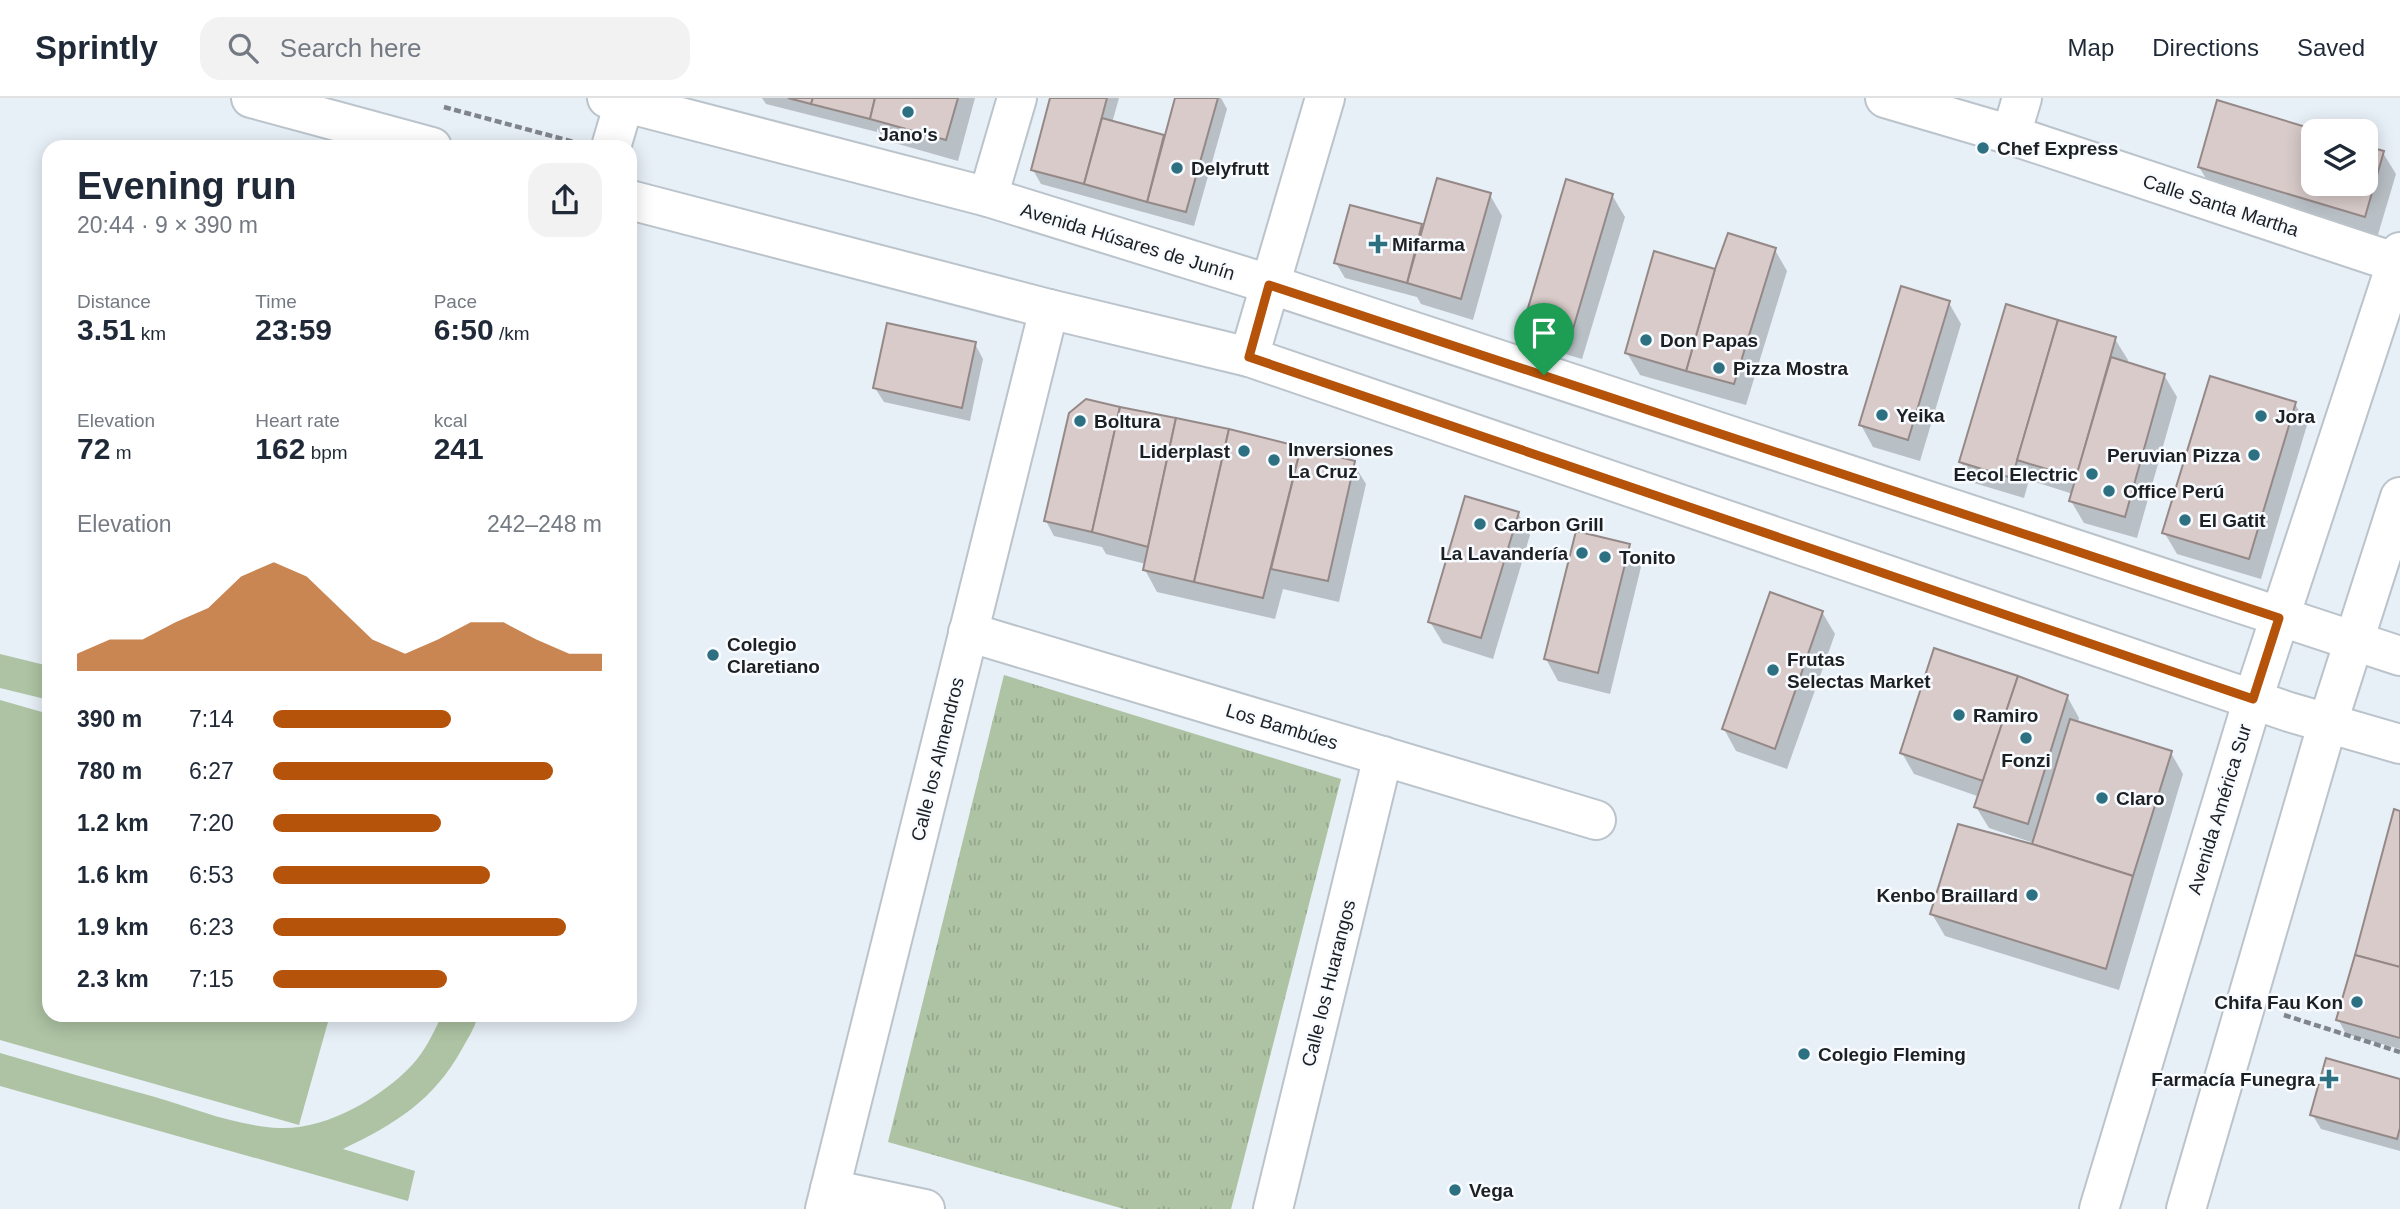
<!DOCTYPE html>
<html lang="en">
<head>
<meta charset="utf-8">
<style>
	body { margin:0; font-family:Arial,sans-serif; background:#f2f2f3; color:#1f2937; height:100vh; display:flex; flex-direction:column; font-size:26px; white-space:nowrap }
	* { box-sizing:border-box; margin:0 }
	p { font-size:23px; color:#747a83 }
	.icon { flex:none; width:38px; height:38px; fill:none; stroke:currentColor; stroke-width:2; stroke-linecap:round; stroke-linejoin:round }
	.map { position:relative; flex:1; overflow:hidden }
	.side { position:absolute; left:42px; top:42px; width:595px; height:882px; display:flex; flex-direction:column; background:#fff; border-radius:21px; box-shadow:0 4px 18px #0003 }
	.side>* { flex:none }
	.buttons { position:absolute; left:2301px; top:21px; display:grid; gap:14px }
	.buttons a { display:grid; place-items:center; width:77px; height:77px; border-radius:14px; background:#fff; box-shadow:0 4px 18px #0003; font-size:35px }
	.pin { position:absolute; display:grid; place-items:center; width:60px; height:60px; color:#fff; margin:-72px -30px; border-radius:50% 50% 50% 0; rotate:-45deg; box-shadow:0 0 7px #0007 }
	.pin .icon { rotate:45deg }
	.round { display:grid; place-items:center; flex:none; width:74px; height:74px; border-radius:21px; background:#f2f2f3 }
	.overview { display:flex; align-items:center; justify-content:space-between; height:119px; padding:0 35px }
	h1 { font-size:38px; font-weight:600; line-height:52px }
	.figures { display:grid; grid-template-columns:repeat(3,1fr); gap:10px; height:119px; padding:7px 35px }
	.figures div { display:grid; align-content:center }
	.figures b { font-size:30px; font-weight:600 }
	.figures small { font-size:19px; font-weight:400 }
	.figures p { font-size:19px }
	.chart { height:196px; padding:14px 35px }
	.chart p { display:flex; justify-content:space-between }
	.chart svg { width:100%; height:126px; margin-top:7px; fill:#b45309; opacity:.7 }
	ul { padding:0 35px; list-style:none; font-size:23px }
	li { display:grid; grid-template-columns:112px 84px 1fr; align-items:center; height:52px }
	li i { height:18px; border-radius:9px; background:#b45309 }
	header { display:flex; align-items:center; gap:42px; box-sizing:border-box; height:98px; padding:0 35px; background:#fff; border-bottom:2px solid #e0e1e3 }
	header strong { font-size:33px }
	nav { display:flex; gap:38px; margin-inline-start:auto; font-size:24px }
	.search { width:490px; height:63px; background:#f2f2f3; display:flex; align-items:center; gap:18px; box-sizing:border-box; padding:0 24px; border-radius:21px; color:#747a83; font-size:26px }
	.map>svg:first-child { display:block }
	.green { fill:#adc3a3 }
	.park { fill:url(#park-tufts) }
	.shadow { fill:#0003 }
	.building { fill:#d8cbca; stroke:#958988; stroke-width:2 }
	.lines { fill:none; stroke-linecap:round; stroke-linejoin:round }
	.minor-casing { stroke:#bbc3cb; stroke-width:42 }
	.major-casing { stroke:#bbc3cb; stroke-width:42 }
	.path { stroke:#80858b; stroke-width:4.5; stroke-dasharray:7 3.5; stroke-linecap:butt }
	.minor { stroke:#fff; stroke-width:38 }
	.major { stroke:#fff; stroke-width:38 }
	.route-casing { stroke:#fff; stroke-width:14 }
	.route { stroke:#b45309; stroke-width:9 }
	.poi-dot { fill:#2d7081; stroke:#f8fbff; stroke-width:2.5 }
	.labels { text-anchor:middle; stroke-width:5; stroke-linejoin:round; paint-order:stroke }
	.poi-label { font-size:19px; font-weight:bold; fill:#1d2023; stroke:#f8fbff; text-anchor:start }
	.street-label { font-size:19px; fill:#1d2023; stroke:#f8fbff }
</style>
</head>
<body>
<header>
<strong>Sprintly</strong>
<div class="search"><svg class="icon" aria-label="search" viewBox="0 0 24 24"><circle cx="10" cy="10" r="6"/><path d="M15 15l6 6"/></svg>Search here</div>
<nav><a>Map</a><a>Directions</a><a>Saved</a></nav>
</header>
<div class="map">
<svg width="2400" height="1111" viewBox="0 0 2400 1111">
	<defs>
		<pattern id="park-tufts" width="24" height="20" patternUnits="userSpaceOnUse" patternTransform="scale(1.75)"><rect width="24" height="20" fill="#adc3a3"/><path d="M3 7l-1-3M5 7V3M7 7l1-3M15 17l-1-3M17 17v-4M19 17l1-3" fill="none" stroke="#94a78c"/></pattern>
	</defs>
	<rect width="100%" height="100%" fill="#e7eff7"/>
	<g class="green">
		<path d="M0 556 49 568V602L0 590Z"/>
		<path d="M0 602 49 616V917H330L299 1027 0 942Z"/>
		<path d="M442 917H478C475 930 468 940 462 951 433 1003 395 1026 343 1051L415 1073 408 1103 0 988V955C52 970 103 985 155 999 195 1011 237 1028 279 1030 326 1032 381 1000 412 967 425 953 434 934 442 917Z"/>
	</g>
	<path class="park" d="M1004 577 1341 681 1231 1111H1124L888 1044Z"/>
	<g class="shadow">
		<path d="M762 0H975L958 63 884 42 877 30V34L766 6Z"/>
		<path d="M1052 0H1119L1112 25 1165 39 1177 0H1221L1227 11 1194 128 1041 86 1033 72Z"/>
		<path d="M2366 49 2383 55 2396 76 2377 140 2212 90 2199 69 2314 86H2366Z"/>
		<path d="M1490 97 1502 118 1473 222 1421 206 1417 199 1345 180 1336 165 1421 128 1424 132Z"/>
		<path d="M1612 97 1625 119 1582 261 1538 248 1525 226Z"/>
		<path d="M1775 152 1787 173 1746 307 1640 277 1627 255 1717 173Z"/>
		<path d="M1949 205 1961 226 1920 363 1873 349 1861 327Z"/>
		<path d="M2115 241 2128 262 2127 266 2164 277 2177 299 2137 440 2084 425 2071 403 2073 396 2029 382 2024 400 1974 385 1961 364Z"/>
		<path d="M975 246 983 261 970 323 884 304 875 290Z"/>
		<path d="M2295 306 2307 327 2261 481 2177 456 2164 434Z"/>
		<path d="M1229 333 1353 365 1366 386 1339 504 1283 491 1275 521 1157 494 1145 472 1146 466 1106 456 1102 449 1054 438 1046 423Z"/>
		<path d="M1518 415 1530 437 1493 561 1443 545 1430 524Z"/>
		<path d="M1628 448 1641 469 1610 596 1558 583 1546 561Z"/>
		<path d="M1822 514 1835 536 1787 671 1736 653 1724 631Z"/>
		<path d="M2067 598 2079 620 2078 625 2171 655 2183 676 2119 892 1945 838 1932 816 2033 748 2034 745 1989 730 1976 709 1980 699 1914 676 1902 655Z"/>
		<path d="M2400 714V951L2346 936 2338 921Z"/>
		<path d="M2400 983V1053L2321 1031 2312 1016Z"/>
	</g>
	<g class="building">
		<path d="M788 0H813L811 6Z"/>
		<path d="M813 0H875L870 21 811 6Z"/>
		<path d="M875 0H958L946 42 870 21Z"/>
		<path d="M1050 0H1107L1084 86 1031 72Z"/>
		<path d="M1175 0H1218L1186 114 1147 104Z"/>
		<path d="M2217 2 2319 33H2314V86H2366V48L2384 53 2365 119 2198 69Z"/>
		<path d="M1102 20 1164 37 1147 104 1084 86Z"/>
		<path d="M1437 80 1491 95 1461 201 1407 185Z"/>
		<path d="M1566 81 1613 96 1570 241 1523 227Z"/>
		<path d="M1350 107 1422 126 1407 185 1334 165Z"/>
		<path d="M1728 135 1776 150 1734 286 1686 273 1715 171Z"/>
		<path d="M1654 153 1715 171 1686 273 1625 255Z"/>
		<path d="M1901 188 1950 203 1908 342 1859 327Z"/>
		<path d="M2006 206 2058 222 2012 380 1959 364Z"/>
		<path d="M2058 222 2116 239 2076 380 2017 362Z"/>
		<path d="M887 225 976 244 962 310 873 290Z"/>
		<path d="M2111 259 2165 276 2125 419 2069 403Z"/>
		<path d="M2210 278 2296 304 2249 461 2162 435Z"/>
		<path d="M1086 301 1120 309 1092 434 1044 423 1069 315Z"/>
		<path d="M1120 309 1176 320 1148 449 1092 434Z"/>
		<path d="M1176 320 1229 331 1194 484 1143 472Z"/>
		<path d="M1229 331 1301 349 1263 500 1194 484Z"/>
		<path d="M1301 349 1355 363 1328 483 1271 471Z"/>
		<path d="M1465 398 1519 414 1481 540 1428 524Z"/>
		<path d="M1576 433 1630 446 1598 575 1544 561Z"/>
		<path d="M1770 494 1823 513 1775 651 1722 631Z"/>
		<path d="M1934 550 2018 578 1983 683 1900 655Z"/>
		<path d="M2018 578 2068 597 2028 726 1974 709Z"/>
		<path d="M2070 621 2172 653 2133 778 2032 746Z"/>
		<path d="M2394 711 2400 713V869L2355 857Z"/>
		<path d="M1958 726 2032 746 2133 778 2106 871 1930 816Z"/>
		<path d="M2355 857 2400 869V940L2336 922Z"/>
		<path d="M2326 960 2400 981V1030L2397 1041 2310 1017Z"/>
	</g>
	<g class="lines">
		<defs>
			<g id="minor">
				<path d="M251 0 432 49"/>
				<path d="M607 0 988 99 1269 186 2400 558"/>
				<path d="M1885 0 2011 37 2397 165"/>
				<path d="M2011 37 2022 0"/>
				<path d="M611 49 624 5"/>
				<path d="M988 99 1017 0"/>
				<path d="M630 102 1049 211 1249 259 2289 614 2400 646"/>
				<path d="M1249 259 1325 0"/>
				<path d="M968 534 1596 722"/>
				<path d="M830 1091 925 1111"/>
				<path d="M825 1111 1049 211"/>
				<path d="M1273 1111 1383 658"/>
			</g>
			<g id="major">
				<path d="M2099 1111 2253 601 2400 154"/>
				<path d="M2186 1111 2328 624 2400 399"/>
			</g>
		</defs>
		<use href="#minor" class="minor-casing"/>
		<use href="#major" class="major-casing"/>
		<g class="path">
			<path d="M444 9 574 44"/>
			<path d="M2284 917 2400 954"/>
		</g>
		<use href="#minor" class="minor"/>
		<use href="#major" class="major"/>
	</g>
	<g class="lines">
		<defs>
			<path id="route" d="M1269 187 2279 520 2253 601 1249 259Z"/>
		</defs>
		<use href="#route" class="route-casing"/>
		<use href="#route" class="route"/>
	</g>
	<g class="poi-dot">
		<circle cx="908" cy="14" r="7"/>
		<circle cx="1983" cy="50" r="7"/>
		<circle cx="1177" cy="70" r="7"/>
		<path d="M1374.5 135.5h7v7h7v7h-7v7h-7v-7h-7v-7h7z"/>
		<circle cx="1646" cy="242" r="7"/>
		<circle cx="1719" cy="270" r="7"/>
		<circle cx="1882" cy="317" r="7"/>
		<circle cx="2261" cy="318" r="7"/>
		<circle cx="1080" cy="323" r="7"/>
		<circle cx="1244" cy="353" r="7"/>
		<circle cx="2254" cy="357" r="7"/>
		<circle cx="1274" cy="362" r="7"/>
		<circle cx="2092" cy="376" r="7"/>
		<circle cx="2109" cy="393" r="7"/>
		<circle cx="2185" cy="422" r="7"/>
		<circle cx="1480" cy="426" r="7"/>
		<circle cx="1582" cy="455" r="7"/>
		<circle cx="1605" cy="459" r="7"/>
		<circle cx="713" cy="557" r="7"/>
		<circle cx="1773" cy="572" r="7"/>
		<circle cx="1959" cy="617" r="7"/>
		<circle cx="2026" cy="640" r="7"/>
		<circle cx="2102" cy="700" r="7"/>
		<circle cx="2032" cy="797" r="7"/>
		<circle cx="2357" cy="904" r="7"/>
		<circle cx="1804" cy="956" r="7"/>
		<path d="M2325.5 970.5h7v7h7v7h-7v7h-7v-7h-7v-7h7z"/>
		<circle cx="1455" cy="1092" r="7"/>
	</g>
	<g class="labels">
		<g class="poi-label">
			<text x="908" y="43" text-anchor="middle">Jano's</text>
			<text x="1997" y="57">Chef Express</text>
			<text x="1191" y="77">Delyfrutt</text>
			<text x="1392" y="153">Mifarma</text>
			<text x="1660" y="249">Don Papas</text>
			<text x="1733" y="277">Pizza Mostra</text>
			<text x="1896" y="324">Yeika</text>
			<text x="2275" y="325">Jora</text>
			<text x="1094" y="330">Boltura</text>
			<text x="1288" y="358">Inversiones<tspan x="1288" dy="22">La Cruz</tspan></text>
			<text x="1230" y="360" text-anchor="end">Liderplast</text>
			<text x="2240" y="364" text-anchor="end">Peruvian Pizza</text>
			<text x="2078" y="383" text-anchor="end">Eecol Electric</text>
			<text x="2123" y="400">Office Perú</text>
			<text x="2199" y="429">El Gatit</text>
			<text x="1494" y="433">Carbon Grill</text>
			<text x="1568" y="462" text-anchor="end">La Lavandería</text>
			<text x="1619" y="466">Tonito</text>
			<text x="727" y="553">Colegio<tspan x="727" dy="22">Claretiano</tspan></text>
			<text x="1787" y="568">Frutas<tspan x="1787" dy="22">Selectas Market</tspan></text>
			<text x="1973" y="624">Ramiro</text>
			<text x="2026" y="669" text-anchor="middle">Fonzi</text>
			<text x="2116" y="707">Claro</text>
			<text x="2018" y="804" text-anchor="end">Kenbo Braillard</text>
			<text x="2343" y="911" text-anchor="end">Chifa Fau Kon</text>
			<text x="1818" y="963">Colegio Fleming</text>
			<text x="2315" y="988" text-anchor="end">Farmacía Funegra</text>
			<text x="1469" y="1099">Vega</text>
		</g>
		<g class="street-label">
			<text transform="translate(2221 107) rotate(18)" y="7">Calle Santa Martha</text>
			<text transform="translate(1128 143) rotate(17)" y="7">Avenida Húsares de Junín</text>
			<text transform="translate(1282 628) rotate(17)" y="7">Los Bambúes</text>
			<text transform="translate(937 661) rotate(-76)" y="7">Calle los Almendros</text>
			<text transform="translate(2219 711) rotate(-73)" y="7">Avenida América Sur</text>
			<text transform="translate(1328 885) rotate(-76)" y="7">Calle los Huarangos</text>
		</g>
	</g>
</svg>
<div class="buttons">
<a><svg class="icon" aria-label="layers" viewBox="0 0 24 24"><path d="M12 4l9 5-9 5-9-5zM3 14l9 5 9-5"/></svg></a>
</div>
<div class="pin" style="left:1544px;top:277px;background:#1e9e55"><svg class="icon" aria-label="arrive" viewBox="0 0 24 24"><path d="M6 21V4h12l-3 4 3 4H6"/></svg></div>
<section class="side">
<div class="overview"><div><h1>Evening run</h1><p>20:44 · 9 × 390 m</p></div><a class="round"><svg class="icon" aria-label="share" viewBox="0 0 24 24"><path d="M12 15V3M7 8l5-5 5 5M5 13v7h14v-7"/></svg></a></div>
<div class="figures">
<div><p>Distance</p><b>3.51<small> km</small></b></div>
<div><p>Time</p><b>23:59</b></div>
<div><p>Pace</p><b>6:50<small> /km</small></b></div>
</div>
<div class="figures">
<div><p>Elevation</p><b>72<small> m</small></b></div>
<div><p>Heart rate</p><b>162<small> bpm</small></b></div>
<div><p>kcal</p><b>241</b></div>
</div>
<div class="chart"><p><span>Elevation</span>242–248 m</p>
<svg viewBox="0 0 160 44" preserveAspectRatio="none"><path d="M0 44V38L10 33L20 33L30 27L40 22L50 11L60 6L70 11L80 22L90 33L100 38L110 33L120 27L130 27L140 33L150 38L160 38V44z"/></svg>
</div>
<ul>
<li><b>390 m</b>7:14<i style="width:54%"></i></li>
<li><b>780 m</b>6:27<i style="width:85%"></i></li>
<li><b>1.2 km</b>7:20<i style="width:51%"></i></li>
<li><b>1.6 km</b>6:53<i style="width:66%"></i></li>
<li><b>1.9 km</b>6:23<i style="width:89%"></i></li>
<li><b>2.3 km</b>7:15<i style="width:53%"></i></li>
</ul>
</section>
</div>
</body>
</html>
